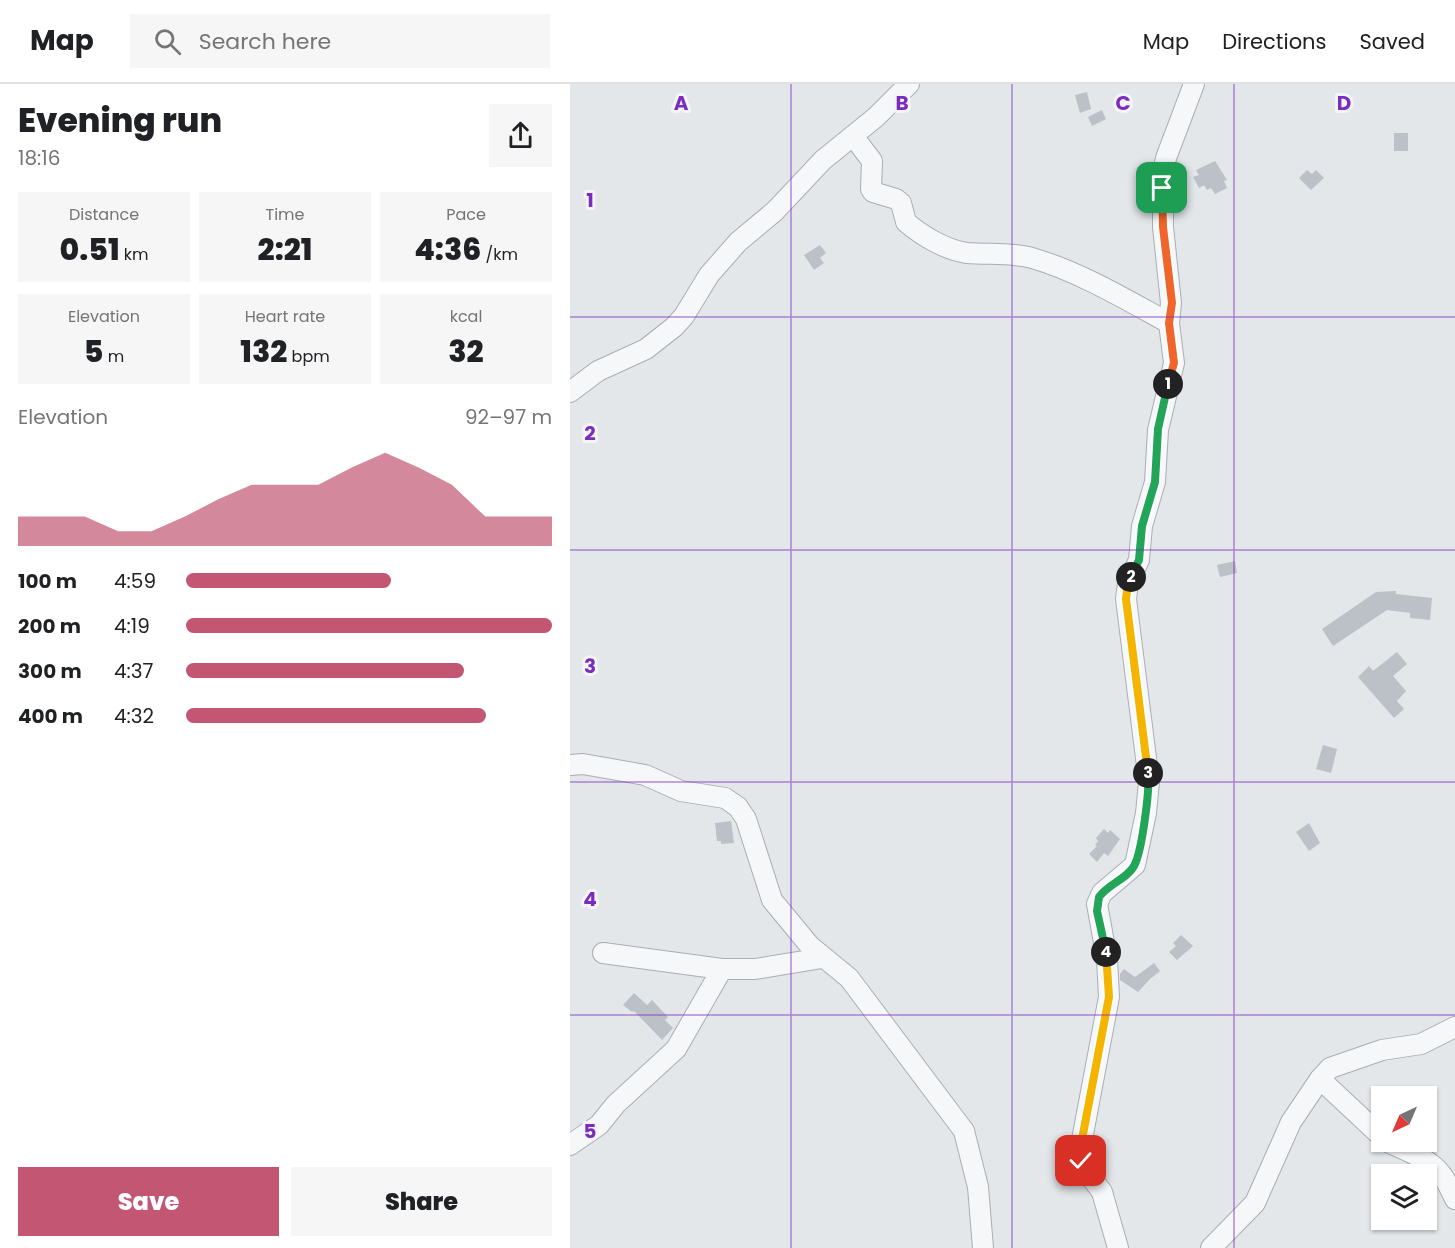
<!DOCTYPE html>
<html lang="en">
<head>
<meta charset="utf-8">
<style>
	body { margin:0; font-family:Poppins,sans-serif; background:#f6f6f6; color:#202124; height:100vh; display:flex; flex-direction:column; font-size:22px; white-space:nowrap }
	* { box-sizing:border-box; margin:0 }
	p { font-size:20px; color:#757577 }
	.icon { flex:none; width:33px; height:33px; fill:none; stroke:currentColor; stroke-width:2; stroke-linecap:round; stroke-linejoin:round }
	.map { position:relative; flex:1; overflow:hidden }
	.drawer { display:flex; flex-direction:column; background:#fff; width:570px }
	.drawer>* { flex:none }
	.needle { width:39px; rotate:224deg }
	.tools { position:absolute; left:801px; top:1002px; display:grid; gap:12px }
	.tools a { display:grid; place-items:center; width:66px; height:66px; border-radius:0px; background:#fff; box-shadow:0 2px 4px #0004; font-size:30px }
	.pin { position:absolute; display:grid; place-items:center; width:51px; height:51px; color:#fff; margin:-26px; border-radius:12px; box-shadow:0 3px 9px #0006 }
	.km { position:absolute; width:30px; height:30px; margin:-15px; border-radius:50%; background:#222; color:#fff; font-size:16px; line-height:30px; text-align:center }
	.round { display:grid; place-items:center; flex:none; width:63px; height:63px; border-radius:0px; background:#f6f6f6 }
	.head { display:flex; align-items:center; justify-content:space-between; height:102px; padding:0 18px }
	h1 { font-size:33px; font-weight:800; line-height:45px }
	.stats { display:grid; grid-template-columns:repeat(3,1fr); gap:9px; height:102px; padding:6px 18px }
	.stats div { display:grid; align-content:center; border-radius:0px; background:#f6f6f6; text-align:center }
	.stats b { font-size:30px; font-weight:800 }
	.stats small { font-size:16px; font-weight:400 }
	.stats p { font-size:16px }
	.chart { height:168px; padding:12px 18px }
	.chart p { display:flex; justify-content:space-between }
	.chart svg { width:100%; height:108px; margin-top:6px; fill:#c25673; opacity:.7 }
	.cta { display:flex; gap:12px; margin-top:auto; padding:12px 18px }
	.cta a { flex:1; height:69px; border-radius:0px; background:#c25673; color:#fff; font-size:24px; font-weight:800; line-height:69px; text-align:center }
	.cta a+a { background:#f6f6f6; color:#202124 }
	ul { padding:0 18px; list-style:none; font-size:20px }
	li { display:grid; grid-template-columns:96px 72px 1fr; align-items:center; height:45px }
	li i { height:15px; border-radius:8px; background:#c25673 }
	header { display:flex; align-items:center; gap:36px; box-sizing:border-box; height:84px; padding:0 30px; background:#fff; border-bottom:2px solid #e0e0e0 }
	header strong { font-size:28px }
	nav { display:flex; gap:33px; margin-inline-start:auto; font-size:21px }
	.search { width:420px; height:54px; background:#f6f6f6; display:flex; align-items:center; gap:15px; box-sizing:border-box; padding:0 21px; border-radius:0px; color:#757577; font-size:22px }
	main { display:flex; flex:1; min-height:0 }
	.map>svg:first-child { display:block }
	.building { fill:#bbc1c6 }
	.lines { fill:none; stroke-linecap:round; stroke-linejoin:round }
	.minor-casing { stroke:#a9aeb4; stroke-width:22 }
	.minor { stroke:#f6f7f9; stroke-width:20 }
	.split-1-casing { stroke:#fff; stroke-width:12 }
	.split-2-casing { stroke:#fff; stroke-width:12 }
	.split-3-casing { stroke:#fff; stroke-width:12 }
	.split-4-casing { stroke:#fff; stroke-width:12 }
	.split-5-casing { stroke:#fff; stroke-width:12 }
	.split-1 { stroke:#f0652b; stroke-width:8 }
	.split-2 { stroke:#22a559; stroke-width:8 }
	.split-3 { stroke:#f5b400; stroke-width:8 }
	.split-4 { stroke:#22a559; stroke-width:8 }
	.split-5 { stroke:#f5b400; stroke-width:8 }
	.grid { fill:none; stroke:#7b2cbf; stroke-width:1.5; stroke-opacity:0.55 }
	.grid-label { font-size:20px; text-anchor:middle; font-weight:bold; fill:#7b2cbf; stroke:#f3f5f7; stroke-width:6; stroke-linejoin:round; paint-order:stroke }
</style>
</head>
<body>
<header>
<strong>Map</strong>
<div class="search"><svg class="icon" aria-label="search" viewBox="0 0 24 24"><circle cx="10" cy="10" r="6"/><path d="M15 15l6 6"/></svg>Search here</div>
<nav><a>Map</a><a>Directions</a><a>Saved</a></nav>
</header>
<main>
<section class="drawer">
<div class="head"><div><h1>Evening run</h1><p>18:16</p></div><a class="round"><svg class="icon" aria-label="share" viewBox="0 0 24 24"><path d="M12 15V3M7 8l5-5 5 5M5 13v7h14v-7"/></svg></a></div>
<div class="stats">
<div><p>Distance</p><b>0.51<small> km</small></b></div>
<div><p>Time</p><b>2:21</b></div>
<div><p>Pace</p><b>4:36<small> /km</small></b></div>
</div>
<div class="stats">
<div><p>Elevation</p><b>5<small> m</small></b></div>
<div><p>Heart rate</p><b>132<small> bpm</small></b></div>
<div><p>kcal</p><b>32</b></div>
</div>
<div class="chart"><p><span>Elevation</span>92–97 m</p>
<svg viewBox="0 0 160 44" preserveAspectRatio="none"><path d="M0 44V32L10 32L20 32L30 38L40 38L50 32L60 25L70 19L80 19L90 19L100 12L110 6L120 12L130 19L140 32L150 32L160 32V44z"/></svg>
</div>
<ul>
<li><b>100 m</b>4:59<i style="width:56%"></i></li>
<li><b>200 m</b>4:19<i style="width:100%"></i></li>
<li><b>300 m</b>4:37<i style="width:76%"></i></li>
<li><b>400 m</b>4:32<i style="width:82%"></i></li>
</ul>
<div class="cta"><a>Save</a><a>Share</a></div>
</section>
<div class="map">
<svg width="885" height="1164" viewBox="0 0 885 1164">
	<rect width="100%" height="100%" fill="#e3e7ea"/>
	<g class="building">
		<path d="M517 8 521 25 510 29 505 11Z"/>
		<path d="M532 26 536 35 522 42 518 33Z"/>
		<rect x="824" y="49" width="14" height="18"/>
		<path d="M645 77 657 96 654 97 657 104 645 110 641 104 637 106 634 101 629 104 623 93 629 91 626 86Z"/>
		<path d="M737 86 742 90 746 86 754 94 741 106 729 94Z"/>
		<path d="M250 161 256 169 250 174 254 179 244 186 234 171Z"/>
		<path d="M665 477 667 489 650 493 647 481Z"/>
		<path d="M826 507V510L862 514 860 536 840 534V529L817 526 763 562 752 545 806 508Z"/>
		<path d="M827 568 837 580 823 592 836 607 827 617 834 625 824 634 788 593 799 582 803 587Z"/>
		<path d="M753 661 767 665 761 689 746 685Z"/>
		<path d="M161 737 164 759 151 760V757H147L145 739Z"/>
		<path d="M739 739 750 759 739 767 726 748Z"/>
		<path d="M534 745 538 749 540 746 550 755 538 772 534 769 527 778 519 770 527 762 525 761 528 757 526 754Z"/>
		<path d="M611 851 623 862 607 876 599 868 606 862 603 859Z"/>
		<path d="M584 879 590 887 580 895 568 908 550 896V890L554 885 565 893Z"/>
		<path d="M64 909 77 921 82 916 98 933 95 936 103 944 92 956 64 927 62 928 53 921Z"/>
	</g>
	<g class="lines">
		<defs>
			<g id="minor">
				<path d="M283 52 302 77 301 105 303 108 326 115 331 119 336 138C352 152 376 166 397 169 418 171 441 168 462 174 510 188 555 215 599 239"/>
				<path d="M0 308 28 287 76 265 104 243 114 232 139 191 168 158 205 127 253 76 306 33 339 0"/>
				<path d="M0 681 13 680 75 691 111 707 155 714 168 723 176 735 202 816 240 862 279 894 394 1047 408 1103 413 1164"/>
				<path d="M33 869 152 885H185L252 874"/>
				<path d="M750 995 812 1053"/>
				<path d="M818 1058C836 1067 859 1074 871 1090 877 1097 881 1107 885 1115"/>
				<path d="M0 1061 29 1041 46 1020 106 965 152 885"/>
				<path d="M548 1164 532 1108 514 1084 510 1066 539 913 537 875 527 820 532 809 565 781 576 729 579 698 556 515 558 499 569 476 572 442 585 398 588 346 604 279 599 239 601 219 593 143V89L596 74 624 0"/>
				<path d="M641 1164 685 1119 721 1038 750 995 760 984 812 966 851 960 885 943"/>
			</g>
		</defs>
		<use href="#minor" class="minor-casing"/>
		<use href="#minor" class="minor"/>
	</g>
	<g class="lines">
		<defs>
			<path id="split-1" d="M592 104 593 143 602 219 599 239 604 279 598 300"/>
			<path id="split-2" d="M561 493 569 476 572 442 585 398 588 345 598 300"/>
			<path id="split-3" d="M561 493 558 499 556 515 578 689"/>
			<path id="split-4" d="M536 868 527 827 529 813C538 800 557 795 564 782 572 768 580 705 578 689"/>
			<path id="split-5" d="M511 1077 510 1066 539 913 536 868"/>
		</defs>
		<use href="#split-1" class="split-1-casing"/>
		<use href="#split-2" class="split-2-casing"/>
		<use href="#split-3" class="split-3-casing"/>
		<use href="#split-4" class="split-4-casing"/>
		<use href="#split-5" class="split-5-casing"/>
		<use href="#split-1" class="split-1"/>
		<use href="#split-2" class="split-2"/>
		<use href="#split-3" class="split-3"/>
		<use href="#split-4" class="split-4"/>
		<use href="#split-5" class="split-5"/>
	</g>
	<path class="grid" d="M221 0V1164M442 0V1164M664 0V1164M0 233H885M0 466H885M0 698H885M0 931H885"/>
	<g class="grid-label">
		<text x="111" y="26">A</text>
		<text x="332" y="26">B</text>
		<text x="553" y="26">C</text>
		<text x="774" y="26">D</text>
		<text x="20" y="123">1</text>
		<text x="20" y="356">2</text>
		<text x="20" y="589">3</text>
		<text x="20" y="822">4</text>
		<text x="20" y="1054">5</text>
	</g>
</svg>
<div class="tools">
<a><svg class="needle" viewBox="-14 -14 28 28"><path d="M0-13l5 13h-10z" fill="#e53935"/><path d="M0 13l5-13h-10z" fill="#757577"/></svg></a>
<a><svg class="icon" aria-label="layers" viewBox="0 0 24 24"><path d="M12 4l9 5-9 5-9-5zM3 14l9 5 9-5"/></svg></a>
</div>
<div class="pin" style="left:592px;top:104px;background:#1e9e55"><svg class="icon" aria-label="arrive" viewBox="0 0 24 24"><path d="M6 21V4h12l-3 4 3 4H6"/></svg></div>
<div class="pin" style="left:511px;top:1077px;background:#d93025"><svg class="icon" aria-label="check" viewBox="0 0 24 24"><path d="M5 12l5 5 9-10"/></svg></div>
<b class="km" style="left:598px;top:300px">1</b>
<b class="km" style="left:561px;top:493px">2</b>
<b class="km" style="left:578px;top:689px">3</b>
<b class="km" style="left:536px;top:868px">4</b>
</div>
</main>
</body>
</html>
